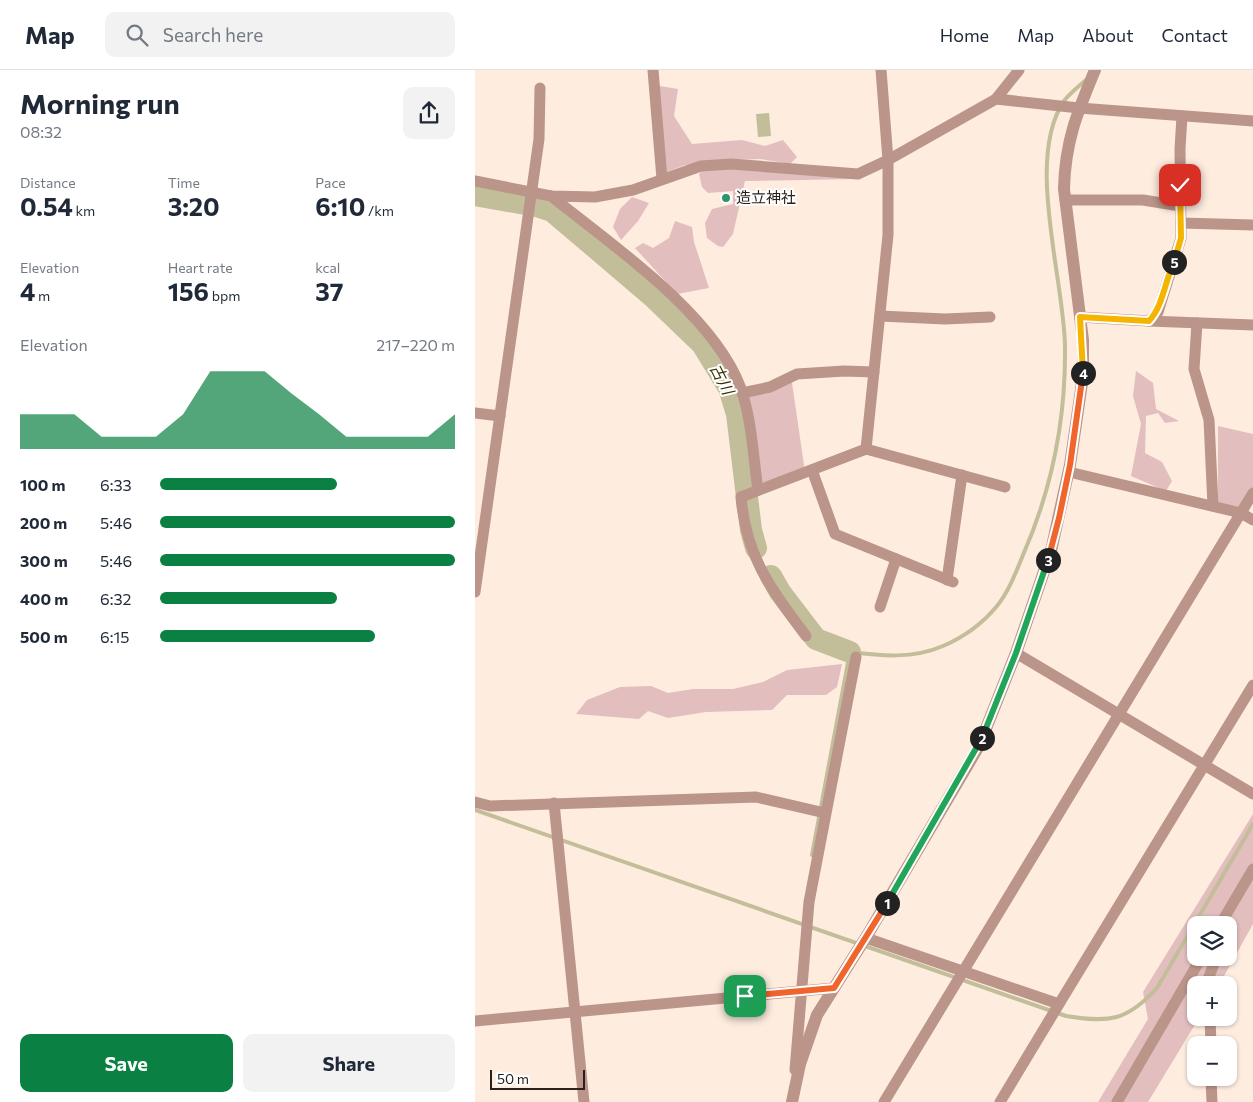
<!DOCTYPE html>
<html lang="en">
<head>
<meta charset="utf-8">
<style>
	body { margin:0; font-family:Commissioner,"Noto Sans JP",sans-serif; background:#f2f2f3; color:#1f2937; height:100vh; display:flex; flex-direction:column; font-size:19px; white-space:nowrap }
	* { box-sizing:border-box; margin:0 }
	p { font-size:16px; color:#747a83 }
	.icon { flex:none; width:28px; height:28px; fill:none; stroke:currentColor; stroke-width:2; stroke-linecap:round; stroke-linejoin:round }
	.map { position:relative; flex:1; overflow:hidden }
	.side { display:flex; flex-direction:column; background:#fff; width:475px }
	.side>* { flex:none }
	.fabs { position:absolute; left:712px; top:846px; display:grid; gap:10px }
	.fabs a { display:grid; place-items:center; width:50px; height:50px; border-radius:10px; background:#fff; box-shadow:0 1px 4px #0004; font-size:25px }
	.scale { position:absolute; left:15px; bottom:12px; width:95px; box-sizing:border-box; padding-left:5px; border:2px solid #27201c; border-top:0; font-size:14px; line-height:18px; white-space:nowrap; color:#27201c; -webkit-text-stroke:4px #fff; paint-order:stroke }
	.pin { position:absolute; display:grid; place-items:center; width:42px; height:42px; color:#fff; margin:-21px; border-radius:10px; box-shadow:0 2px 8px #0006 }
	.km { position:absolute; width:25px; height:25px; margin:-12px; border-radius:50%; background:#222; color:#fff; font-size:14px; line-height:25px; text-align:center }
	.round { display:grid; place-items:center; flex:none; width:52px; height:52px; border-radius:10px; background:#f2f2f3 }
	.head { display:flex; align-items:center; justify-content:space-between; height:85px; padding:0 20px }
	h1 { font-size:28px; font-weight:700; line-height:38px }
	.metrics { display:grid; grid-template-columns:repeat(3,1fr); gap:8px; height:85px; padding:5px 20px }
	.metrics div { display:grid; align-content:center }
	.metrics b { font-size:25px; font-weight:700 }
	.metrics small { font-size:14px; font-weight:400 }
	.metrics p { font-size:14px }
	.chart { height:140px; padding:10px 20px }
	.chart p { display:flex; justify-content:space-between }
	.chart svg { width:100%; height:90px; margin-top:5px; fill:#0b8043; opacity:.7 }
	.button { display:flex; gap:10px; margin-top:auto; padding:10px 20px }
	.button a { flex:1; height:58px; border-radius:10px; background:#0b8043; color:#fff; font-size:20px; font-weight:700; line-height:58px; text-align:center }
	.button a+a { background:#f2f2f3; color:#1f2937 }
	ul { padding:0 20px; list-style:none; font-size:16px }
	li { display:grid; grid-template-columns:80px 60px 1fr; align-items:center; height:38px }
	li i { height:12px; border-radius:6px; background:#0b8043 }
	header { display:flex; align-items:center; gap:30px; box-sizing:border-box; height:70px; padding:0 25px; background:#fff; border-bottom:1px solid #e0e1e3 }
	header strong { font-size:24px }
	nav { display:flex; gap:28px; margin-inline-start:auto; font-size:18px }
	.search { width:350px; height:45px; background:#f2f2f3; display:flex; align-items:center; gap:12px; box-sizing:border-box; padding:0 18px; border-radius:10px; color:#747a83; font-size:19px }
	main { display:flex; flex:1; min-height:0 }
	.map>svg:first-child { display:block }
	.green { fill:#e2bebe; fill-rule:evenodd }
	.water { fill:#c3be9a }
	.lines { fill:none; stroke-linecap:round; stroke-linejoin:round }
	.stream { stroke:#c3be9a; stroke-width:4 }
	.river { stroke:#c3be9a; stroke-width:22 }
	.minor { stroke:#bb9589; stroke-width:11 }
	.tertiary { stroke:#bb9589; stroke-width:12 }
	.split-1-casing { stroke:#fff; stroke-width:10 }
	.split-2-casing { stroke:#fff; stroke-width:10 }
	.split-3-casing { stroke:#fff; stroke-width:10 }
	.split-4-casing { stroke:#fff; stroke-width:10 }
	.split-5-casing { stroke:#fff; stroke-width:10 }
	.split-6-casing { stroke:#fff; stroke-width:10 }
	.split-1 { stroke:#f0652b; stroke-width:6 }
	.split-2 { stroke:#22a559; stroke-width:6 }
	.split-3 { stroke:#22a559; stroke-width:6 }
	.split-4 { stroke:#f0652b; stroke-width:6 }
	.split-5 { stroke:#f5b400; stroke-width:6 }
	.split-6 { stroke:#f5b400; stroke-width:6 }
	.poi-dot { fill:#2f936e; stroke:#fff; stroke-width:2 }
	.labels { text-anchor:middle; stroke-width:4; stroke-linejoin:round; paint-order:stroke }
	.poi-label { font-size:15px; fill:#27201c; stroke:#fff; text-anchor:start }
	.water-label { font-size:16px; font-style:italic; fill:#393304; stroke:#fff }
</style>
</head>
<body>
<header>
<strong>Map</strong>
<div class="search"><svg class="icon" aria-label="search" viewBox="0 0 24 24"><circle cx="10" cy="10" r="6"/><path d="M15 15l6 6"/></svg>Search here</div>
<nav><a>Home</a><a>Map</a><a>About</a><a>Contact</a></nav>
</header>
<main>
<section class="side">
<div class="head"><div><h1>Morning run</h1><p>08:32</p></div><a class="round"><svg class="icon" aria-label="share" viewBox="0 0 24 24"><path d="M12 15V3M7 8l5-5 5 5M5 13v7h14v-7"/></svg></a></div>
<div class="metrics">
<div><p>Distance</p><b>0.54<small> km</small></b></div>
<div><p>Time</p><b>3:20</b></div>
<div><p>Pace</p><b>6:10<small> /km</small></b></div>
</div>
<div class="metrics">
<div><p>Elevation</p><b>4<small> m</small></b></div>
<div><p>Heart rate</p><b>156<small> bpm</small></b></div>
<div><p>kcal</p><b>37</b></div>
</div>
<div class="chart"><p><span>Elevation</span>217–220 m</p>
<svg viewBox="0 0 160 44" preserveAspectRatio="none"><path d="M0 44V27L10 27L20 27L30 38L40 38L50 38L60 27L70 6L80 6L90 6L100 17L110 27L120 38L130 38L140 38L150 38L160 27V44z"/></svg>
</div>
<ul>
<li><b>100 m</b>6:33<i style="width:60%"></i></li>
<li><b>200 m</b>5:46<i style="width:100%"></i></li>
<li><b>300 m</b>5:46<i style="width:100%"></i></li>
<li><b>400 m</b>6:32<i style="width:60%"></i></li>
<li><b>500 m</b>6:15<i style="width:73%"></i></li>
</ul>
<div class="button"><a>Save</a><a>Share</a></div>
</section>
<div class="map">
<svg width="778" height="1032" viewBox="0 0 778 1032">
	<rect width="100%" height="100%" fill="#feecdf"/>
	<g class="green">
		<path d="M179 15 203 19 199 46 217 74 267 70 290 76 308 70 322 87 315 94 285 89 258 90 383 104 380 109 270 111 258 164 248 177 243 176 232 168 230 153 237 139 258 134V121L233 123 227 117 224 104 233 96 210 95 187 104Z"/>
		<path d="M0 111 57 122 54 144 0 134Z"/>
		<path d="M157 127 174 133 163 151 146 170 138 157 145 139Z"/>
		<path d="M200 151 217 157 219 172 234 218 202 224 160 178 168 173 178 178 194 168Z"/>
		<path d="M661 301 678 313 681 339 704 351 690 353 683 343 671 346 670 383 687 392 697 411 691 421 656 406 666 354 658 326Z"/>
		<path d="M316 306 330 402 282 414 267 323Z"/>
		<path d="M743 356 778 364V420L768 440 743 433Z"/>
		<path d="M367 594 362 617 351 625H312L297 640 231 642 193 648 173 641 164 649 101 644 112 630 145 617 176 616 193 623 218 619H258L288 612 312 600Z"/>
		<path d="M778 744V854L744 915H721V948H724L673 1032H623L673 949 668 922ZM721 855H754V888H721Z"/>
	</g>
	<path class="water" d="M294 43 296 66 283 67 281 44Z"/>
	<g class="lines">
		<g class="stream">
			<path d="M0 740 591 946C634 953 652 951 682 918L778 754"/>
			<path d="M337 785 375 582C407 586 438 589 468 576 489 567 508 553 522 536 534 521 541 502 548 485 577 419 591 349 590 276 589 209 550 88 589 31 595 23 604 16 611 10"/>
		</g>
		<g class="river">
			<path d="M0 125 62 136 77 141 177 226 227 274 254 318 262 344 276 460 281 478"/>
			<path d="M296 506 305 522 341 569 375 582"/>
		</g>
		<g class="minor">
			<path d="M178 0 187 109"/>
			<path d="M521 29 544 0"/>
			<path d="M0 111 76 126 120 127 158 120 226 96 256 94 383 104 413 90 521 29 604 38 778 51"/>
			<path d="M76 126C136 174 237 243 265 316 277 349 278 386 283 420"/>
			<path d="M590 130H668L705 136"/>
			<path d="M706 153 778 155"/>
			<path d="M405 246 470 249 515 247"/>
			<path d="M605 247 674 251 683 242 706 168 705 79 707 46"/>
			<path d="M674 251 778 255"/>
			<path d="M722 253 719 299 734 350 738 436"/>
			<path d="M267 323 295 317 322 304 369 301 399 302"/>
			<path d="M0 343 25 346"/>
			<path d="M391 379 413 165V90L406 0"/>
			<path d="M337 400 360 464 478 512"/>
			<path d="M594 402 766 443 778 450"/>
			<path d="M472 510 487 405"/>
			<path d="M0 522 64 69 65 18"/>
			<path d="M405 537 421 489"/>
			<path d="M331 566C296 519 271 487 266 427L391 379 530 417"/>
			<path d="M541 583 778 724"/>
			<path d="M0 732 15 736 281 727 350 743"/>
			<path d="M79 733 109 1032"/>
			<path d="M745 855 778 799"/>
			<path d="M391 868 584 934 778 615"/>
			<path d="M731 915 741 888"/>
			<path d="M735 948 736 975"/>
			<path d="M0 951 359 918"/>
			<path d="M320 1000 334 832 381 587"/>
			<path d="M736 1008 737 1032"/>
			<path d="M409 1032 778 423"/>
			<path d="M525 1032 584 934"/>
			<path d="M642 1032 726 888"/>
		</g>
		<path class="tertiary" d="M317 1032 325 994 342 945 393 864 504 676 541 583 576 481 595 395 608 306V270L589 119C590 72 602 43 620 0"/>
	</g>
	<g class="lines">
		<defs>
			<path id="split-1" d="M270 926 359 918 412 833"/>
			<path id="split-2" d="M412 833 507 668"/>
			<path id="split-3" d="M507 668 541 583 573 490"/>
			<path id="split-4" d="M573 490 584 448 595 395 608 303"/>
			<path id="split-5" d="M608 303 605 247 674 251C688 236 690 211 699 192"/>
			<path id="split-6" d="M699 192 706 168 705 115"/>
		</defs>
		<use href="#split-1" class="split-1-casing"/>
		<use href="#split-2" class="split-2-casing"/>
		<use href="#split-3" class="split-3-casing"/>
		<use href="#split-4" class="split-4-casing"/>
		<use href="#split-5" class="split-5-casing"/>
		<use href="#split-6" class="split-6-casing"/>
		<use href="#split-1" class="split-1"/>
		<use href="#split-2" class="split-2"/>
		<use href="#split-3" class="split-3"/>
		<use href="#split-4" class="split-4"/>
		<use href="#split-5" class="split-5"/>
		<use href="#split-6" class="split-6"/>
	</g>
	<circle class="poi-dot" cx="251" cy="128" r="5"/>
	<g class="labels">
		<g class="poi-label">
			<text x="261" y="133">造立神社</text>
		</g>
		<g class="water-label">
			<text transform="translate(247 309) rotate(63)" y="6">古川</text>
		</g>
	</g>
</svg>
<div class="fabs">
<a><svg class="icon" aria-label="layers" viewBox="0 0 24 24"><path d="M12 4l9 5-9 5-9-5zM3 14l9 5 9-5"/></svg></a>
<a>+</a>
<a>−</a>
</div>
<div class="scale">50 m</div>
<div class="pin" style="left:270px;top:926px;background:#1e9e55"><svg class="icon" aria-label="arrive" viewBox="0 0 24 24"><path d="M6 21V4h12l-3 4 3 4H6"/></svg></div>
<div class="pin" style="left:705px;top:115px;background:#d93025"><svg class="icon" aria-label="check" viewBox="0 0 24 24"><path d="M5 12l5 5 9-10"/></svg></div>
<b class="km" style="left:412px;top:833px">1</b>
<b class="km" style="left:507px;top:668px">2</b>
<b class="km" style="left:573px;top:490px">3</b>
<b class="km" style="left:608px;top:303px">4</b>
<b class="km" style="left:699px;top:192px">5</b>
</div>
</main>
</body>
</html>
